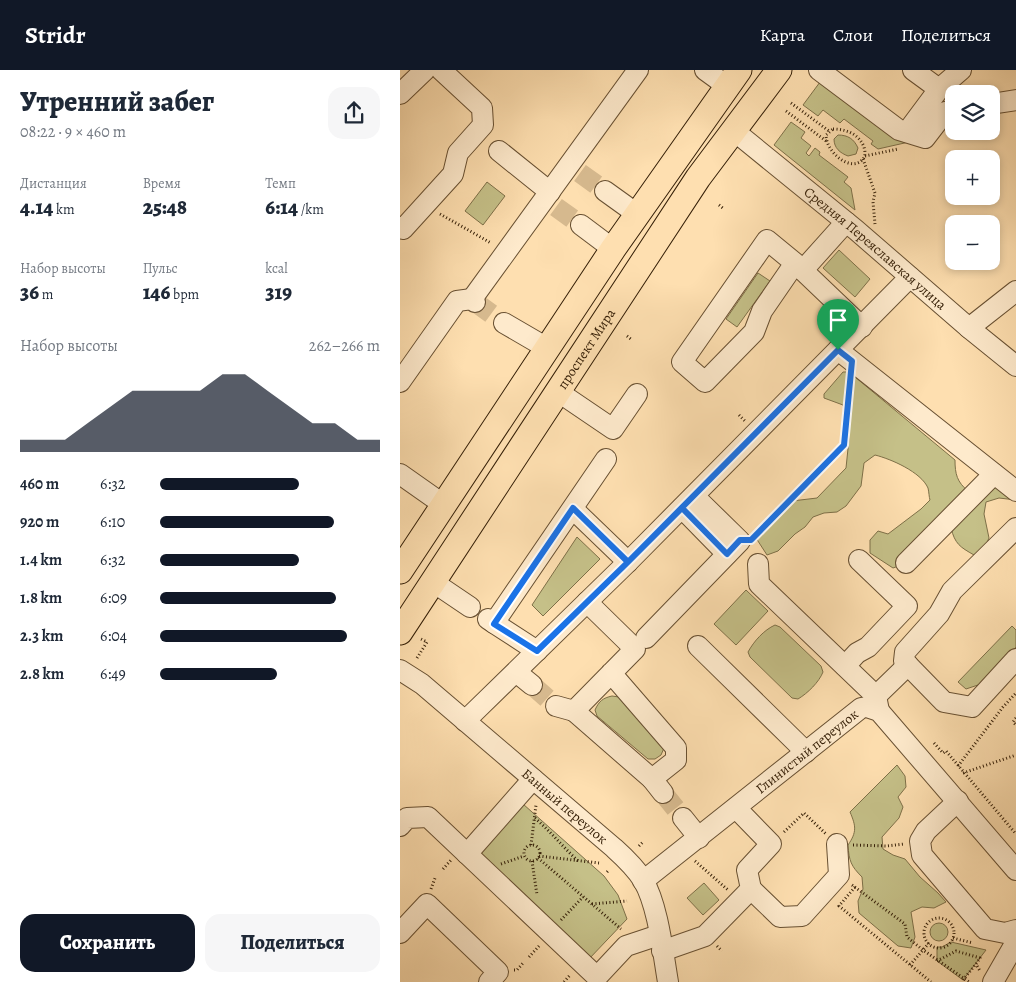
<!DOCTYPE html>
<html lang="ru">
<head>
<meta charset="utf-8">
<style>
	body { margin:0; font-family:Alegreya,serif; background:#f6f6f7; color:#1f2937; height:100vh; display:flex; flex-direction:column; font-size:19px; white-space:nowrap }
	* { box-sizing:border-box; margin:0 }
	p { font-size:16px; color:#747a83 }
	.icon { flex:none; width:28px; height:28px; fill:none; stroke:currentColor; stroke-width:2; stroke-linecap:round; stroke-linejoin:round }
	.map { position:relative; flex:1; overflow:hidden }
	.sheet { display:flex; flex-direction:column; background:#fff; width:400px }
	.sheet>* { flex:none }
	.tools { position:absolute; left:545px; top:15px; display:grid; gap:10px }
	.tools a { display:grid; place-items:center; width:55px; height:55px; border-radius:10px; background:#fff; box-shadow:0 2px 8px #0003; font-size:25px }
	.pin { position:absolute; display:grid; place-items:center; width:42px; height:42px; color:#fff; margin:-51px -21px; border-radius:50% 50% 50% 0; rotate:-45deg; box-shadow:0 0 5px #0007 }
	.pin .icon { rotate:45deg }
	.round { display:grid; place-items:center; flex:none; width:52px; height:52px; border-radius:15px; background:#f6f6f7 }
	.summary { display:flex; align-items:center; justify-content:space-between; height:85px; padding:0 20px }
	h1 { font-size:28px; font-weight:800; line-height:38px }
	.figures { display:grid; grid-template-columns:repeat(3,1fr); gap:8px; height:85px; padding:5px 20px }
	.figures div { display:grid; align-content:center }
	.figures b { font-size:21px; font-weight:800 }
	.figures small { font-size:14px; font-weight:400 }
	.figures p { font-size:14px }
	.chart { height:140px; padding:10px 20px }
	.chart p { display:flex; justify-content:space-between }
	.chart svg { width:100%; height:90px; margin-top:5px; fill:#111827; opacity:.7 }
	.action { display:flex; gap:10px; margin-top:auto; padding:10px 20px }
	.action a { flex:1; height:58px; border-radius:15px; background:#111827; color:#fff; font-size:20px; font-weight:800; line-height:58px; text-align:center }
	.action a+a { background:#f6f6f7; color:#1f2937 }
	ul { padding:0 20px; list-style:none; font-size:16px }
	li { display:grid; grid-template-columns:80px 60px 1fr; align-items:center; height:38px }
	li i { height:12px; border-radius:6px; background:#111827 }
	header { display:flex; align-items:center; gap:30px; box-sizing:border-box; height:70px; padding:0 25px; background:#111827; color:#fff }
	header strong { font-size:24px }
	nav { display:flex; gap:28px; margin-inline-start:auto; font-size:18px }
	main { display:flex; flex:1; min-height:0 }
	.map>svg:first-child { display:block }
	.green { fill:#c5c088; stroke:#7e7048 }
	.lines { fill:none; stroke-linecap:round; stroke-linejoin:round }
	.minor-tunnel { stroke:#d6b98e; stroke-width:20; stroke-dasharray:20 10; stroke-linecap:butt }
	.minor-casing { stroke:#685032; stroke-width:22 }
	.major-casing { stroke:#362008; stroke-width:27 }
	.path { stroke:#362008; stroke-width:3; stroke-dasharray:1 2.5; stroke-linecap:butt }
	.minor { stroke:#feeacc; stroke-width:20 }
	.major { stroke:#fedfb0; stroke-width:25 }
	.route-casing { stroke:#fff; stroke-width:10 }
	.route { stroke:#1a73e8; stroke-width:6 }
	.labels { text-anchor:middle; stroke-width:4; stroke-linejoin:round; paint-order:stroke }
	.street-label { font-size:14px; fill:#362008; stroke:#feeacc }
</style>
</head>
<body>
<header>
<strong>Stridr</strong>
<nav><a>Карта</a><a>Слои</a><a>Поделиться</a></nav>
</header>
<main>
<section class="sheet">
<div class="summary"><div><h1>Утренний забег</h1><p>08:22 · 9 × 460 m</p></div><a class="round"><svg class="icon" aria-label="share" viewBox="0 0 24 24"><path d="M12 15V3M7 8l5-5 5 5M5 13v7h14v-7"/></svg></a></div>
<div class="figures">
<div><p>Дистанция</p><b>4.14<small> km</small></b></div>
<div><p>Время</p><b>25:48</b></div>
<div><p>Темп</p><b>6:14<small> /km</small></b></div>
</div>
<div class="figures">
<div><p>Набор высоты</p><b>36<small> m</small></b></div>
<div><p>Пульс</p><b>146<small> bpm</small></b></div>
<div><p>kcal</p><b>319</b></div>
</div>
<div class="chart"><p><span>Набор высоты</span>262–266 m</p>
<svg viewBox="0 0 160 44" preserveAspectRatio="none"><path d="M0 44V38L10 38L20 38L30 30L40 22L50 14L60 14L70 14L80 14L90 6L100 6L110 14L120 22L130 30L140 30L150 38L160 38V44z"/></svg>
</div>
<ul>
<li><b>460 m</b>6:32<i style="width:63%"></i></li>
<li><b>920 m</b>6:10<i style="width:79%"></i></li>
<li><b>1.4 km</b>6:32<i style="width:63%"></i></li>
<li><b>1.8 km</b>6:09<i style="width:80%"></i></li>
<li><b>2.3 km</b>6:04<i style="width:85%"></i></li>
<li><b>2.8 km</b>6:49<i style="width:53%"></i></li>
</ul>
<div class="action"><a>Сохранить</a><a>Поделиться</a></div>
</section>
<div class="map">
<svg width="616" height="912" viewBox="0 0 616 912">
	<rect width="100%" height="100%" fill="#fedfb0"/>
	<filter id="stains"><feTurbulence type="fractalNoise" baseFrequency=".004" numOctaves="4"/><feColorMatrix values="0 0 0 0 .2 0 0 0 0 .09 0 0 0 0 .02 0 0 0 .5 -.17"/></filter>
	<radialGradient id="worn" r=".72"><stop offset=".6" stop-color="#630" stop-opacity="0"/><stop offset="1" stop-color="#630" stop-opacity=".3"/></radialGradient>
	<g class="green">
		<path d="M423 8 509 72 478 79 471 74 473 71 444 49 440 53 423 40 418 46 403 35Z"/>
		<path d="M391 52 405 62 401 68 411 76 406 83 409 86 415 78 420 82 419 85 448 107 444 112 451 118 455 140 374 75Z"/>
		<path d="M438 65C448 65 454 69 458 78L456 84 448 86C440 83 434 78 434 69Z"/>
		<path d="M87 112 105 126 83 155 65 141Z"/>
		<path d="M439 180 470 209 455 227 423 198Z"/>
		<path d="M358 203 370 211 337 257 326 249Z"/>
		<path d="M443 302H449L555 390C555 404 557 412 568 421L590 413 616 430 599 428 586 432 584 444 589 468 584 479 574 485C560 477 555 474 551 458L504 494 493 498 470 483V470L478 461 488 464 521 439 530 430C529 427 529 422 528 418 521 402 491 389 475 385L464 393 461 416 446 436 437 442 424 443 413 447 405 457 395 464 378 481 367 485 356 468 392 431 417 428 446 398 449 369 448 347 443 335 424 328V324Z"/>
		<path d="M177 467 200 489 143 546 132 535Z"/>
		<path d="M346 520 368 541 336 575 314 554Z"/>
		<path d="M375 555 380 557 421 596 423 602C419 612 408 623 398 629L392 628 350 587 348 582C354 571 364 560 375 555Z"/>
		<path d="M612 556 616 560V577L581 614 566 619 558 612Z"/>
		<path d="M212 626 219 627 264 678 261 685 255 689H248L197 646 195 640C199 631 203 628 212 626Z"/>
		<path d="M497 695 505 706 506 717 498 727 503 737 499 748 482 767 483 779 493 785 505 789 520 807 538 823 546 832 534 838 522 837 511 842 515 867 511 878 498 876 459 843 458 831 463 819 462 807C451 796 449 791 448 775 457 762 456 756 450 742Z"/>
		<path d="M123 734 204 806 218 825 227 849 188 890 77 785Z"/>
		<path d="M304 813 319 830 303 845 287 828Z"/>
		<circle cx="539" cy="862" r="9"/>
		<path d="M551 872 586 880 563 910 537 891V877H542Z"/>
	</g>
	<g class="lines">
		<g class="minor-tunnel">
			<path d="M180 103 205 121"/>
			<path d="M156 137 181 155"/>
			<path d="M75 232 104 253"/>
			<path d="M132 615 156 636"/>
			<path d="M263 723 283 748"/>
		</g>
		<defs>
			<g id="minor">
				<path d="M305 0 327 16"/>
				<path d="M419 0 499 60 525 68 545 42 554 41"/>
				<path d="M513 0 539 19"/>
				<path d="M0 24 25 0"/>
				<path d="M591 34 616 30"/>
				<path id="s1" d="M333 60 456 160 569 258 616 296"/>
				<path d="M507 62 539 19 561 0"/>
				<path d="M99 81 150 122"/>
				<path d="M205 121 237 144"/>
				<path d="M181 155 213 179"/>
				<path d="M0 157 3 159 53 104 58 83 83 55 82 38 41 0"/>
				<path d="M395 193 367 170 282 292 305 312 354 262 362 241 395 193 462 257"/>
				<path d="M403 200 446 152"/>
				<path d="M72 229 238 0"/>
				<path d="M104 253 147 278"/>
				<path d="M569 258 616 221"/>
				<path d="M438 280 616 421"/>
				<path d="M0 312 57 231 72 229 75 232"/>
				<path d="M157 321 213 359 237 324"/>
				<path d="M0 404 44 435"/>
				<path d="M282 438 327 484"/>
				<path d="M173 439 228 492"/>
				<path d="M616 458 552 521 539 544 505 582 504 591 544 632 572 637 616 589"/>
				<path d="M506 493 594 404"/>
				<path d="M358 494 359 514 476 626 479 641"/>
				<path d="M33 512 70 537"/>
				<path d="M187 532 235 579 174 641 252 709 276 690V678L211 603"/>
				<path d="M88 549 94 553 206 389"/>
				<path d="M94 553 137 581"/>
				<path d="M246 568 340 471 294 426"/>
				<path d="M298 576 406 682"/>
				<path d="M445 596 457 583 468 577 507 536 459 490"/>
				<path id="s2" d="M0 600 22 614 214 778C224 787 235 797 243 810 258 835 263 883 268 912"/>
				<path d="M116 602 132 615"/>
				<path d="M476 626 508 595"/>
				<path d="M156 636 174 641"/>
				<path d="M65 651 228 492 510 207"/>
				<path d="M252 709 263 723"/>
				<path d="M558 731 526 761 520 771 522 785 585 859 605 863 616 860"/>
				<path d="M283 748 299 768"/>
				<path d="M0 756 7 748 28 747 197 907 226 876 259 865"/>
				<path d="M67 784 133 709"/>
				<path id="s3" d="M243 811 461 638 467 637 479 641 616 800"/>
				<path d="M351 819 380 847 402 846 439 805 437 774"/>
				<path d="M0 863 27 834 98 902 89 912"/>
				<path d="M262 881 305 866 351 819 347 800 371 774 336 738"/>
				<path d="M593 912 616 872"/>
			</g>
			<g id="major">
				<path d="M0 501 213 179 339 0"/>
				<path id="s4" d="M0 562 298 108 379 0"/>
			</g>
		</defs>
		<use href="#minor" class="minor-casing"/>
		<use href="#major" class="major-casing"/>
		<g class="path">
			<path d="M391 33 429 61"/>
			<path d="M386 41 426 71"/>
			<path d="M433 59C446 59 459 64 464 77 465 81 466 85 463 89 452 103 426 83 426 65Z"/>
			<path d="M465 86 498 79"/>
			<path d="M463 89 475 123 473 132 475 154"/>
			<path d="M319 135 324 139"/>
			<path d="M40 144 91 173"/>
			<path d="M227 266 232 270"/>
			<path d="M339 345 345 351"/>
			<path d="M356 464 444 375 450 312"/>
			<path d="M17 588 27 572 19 568"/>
			<path d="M616 648 613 652 616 655"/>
			<path d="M534 673 543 683 546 681 616 764"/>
			<path d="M558 696 603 637 616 623"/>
			<path d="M563 703 616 685"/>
			<path d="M135 748C151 762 163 777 178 791"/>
			<path d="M384 762 404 743 426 764"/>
			<path d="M131 775 136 735"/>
			<path d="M453 775 487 776 504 774"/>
			<circle cx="132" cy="783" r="8"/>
			<path d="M239 776 243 772"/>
			<path d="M139 786 199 793"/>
			<path d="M138 788 221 859"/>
			<path d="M132 791 137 825"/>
			<path d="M295 791 328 820"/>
			<path d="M101 794 124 786"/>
			<path d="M43 799 51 790"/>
			<path d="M207 802 209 800"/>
			<path d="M452 815 505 854 507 867 523 880 569 912"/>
			<path d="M455 817 439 836 531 912"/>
			<path d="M31 819 35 808"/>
			<path d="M192 834 227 831"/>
			<circle cx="539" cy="863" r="15"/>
			<path d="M161 850 183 827"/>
			<path d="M553 868 573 873"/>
			<path d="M317 876 322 881"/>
			<path d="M129 887 139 876"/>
			<path d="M537 891 556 881 580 888 576 894 580 901"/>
			<path d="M510 895 529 873"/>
			<path d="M114 900H117L124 892"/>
			<path d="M563 910 576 894"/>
			<path d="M164 912 170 905"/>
		</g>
		<use href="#minor" class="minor"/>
		<use href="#major" class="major"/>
	</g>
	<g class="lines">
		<defs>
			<path id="route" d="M438 280 228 492 137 581 94 554 173 438 228 492 282 438 327 484 340 470H351L444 375 452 291 438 280"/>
		</defs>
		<use href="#route" class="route-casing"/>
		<use href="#route" class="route"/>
	</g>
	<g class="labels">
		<g class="street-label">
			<text dy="5" stroke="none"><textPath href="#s1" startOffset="185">Средняя Переяславская улица</textPath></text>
			<text dy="5" stroke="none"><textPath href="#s4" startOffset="339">проспект Мира</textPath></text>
			<text dy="5" stroke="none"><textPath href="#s3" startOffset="209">Глинистый переулок</textPath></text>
			<text dy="5" stroke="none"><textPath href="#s2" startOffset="214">Банный переулок</textPath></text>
		</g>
	</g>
	<rect width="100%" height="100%" filter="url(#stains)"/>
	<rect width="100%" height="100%" fill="url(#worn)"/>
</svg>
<div class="tools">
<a><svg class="icon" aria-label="layers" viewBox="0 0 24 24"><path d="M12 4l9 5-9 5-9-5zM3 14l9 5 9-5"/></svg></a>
<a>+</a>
<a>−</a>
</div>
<div class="pin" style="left:438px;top:280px;background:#1e9e55"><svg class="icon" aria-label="arrive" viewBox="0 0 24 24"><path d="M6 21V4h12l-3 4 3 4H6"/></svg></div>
</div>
</main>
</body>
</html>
